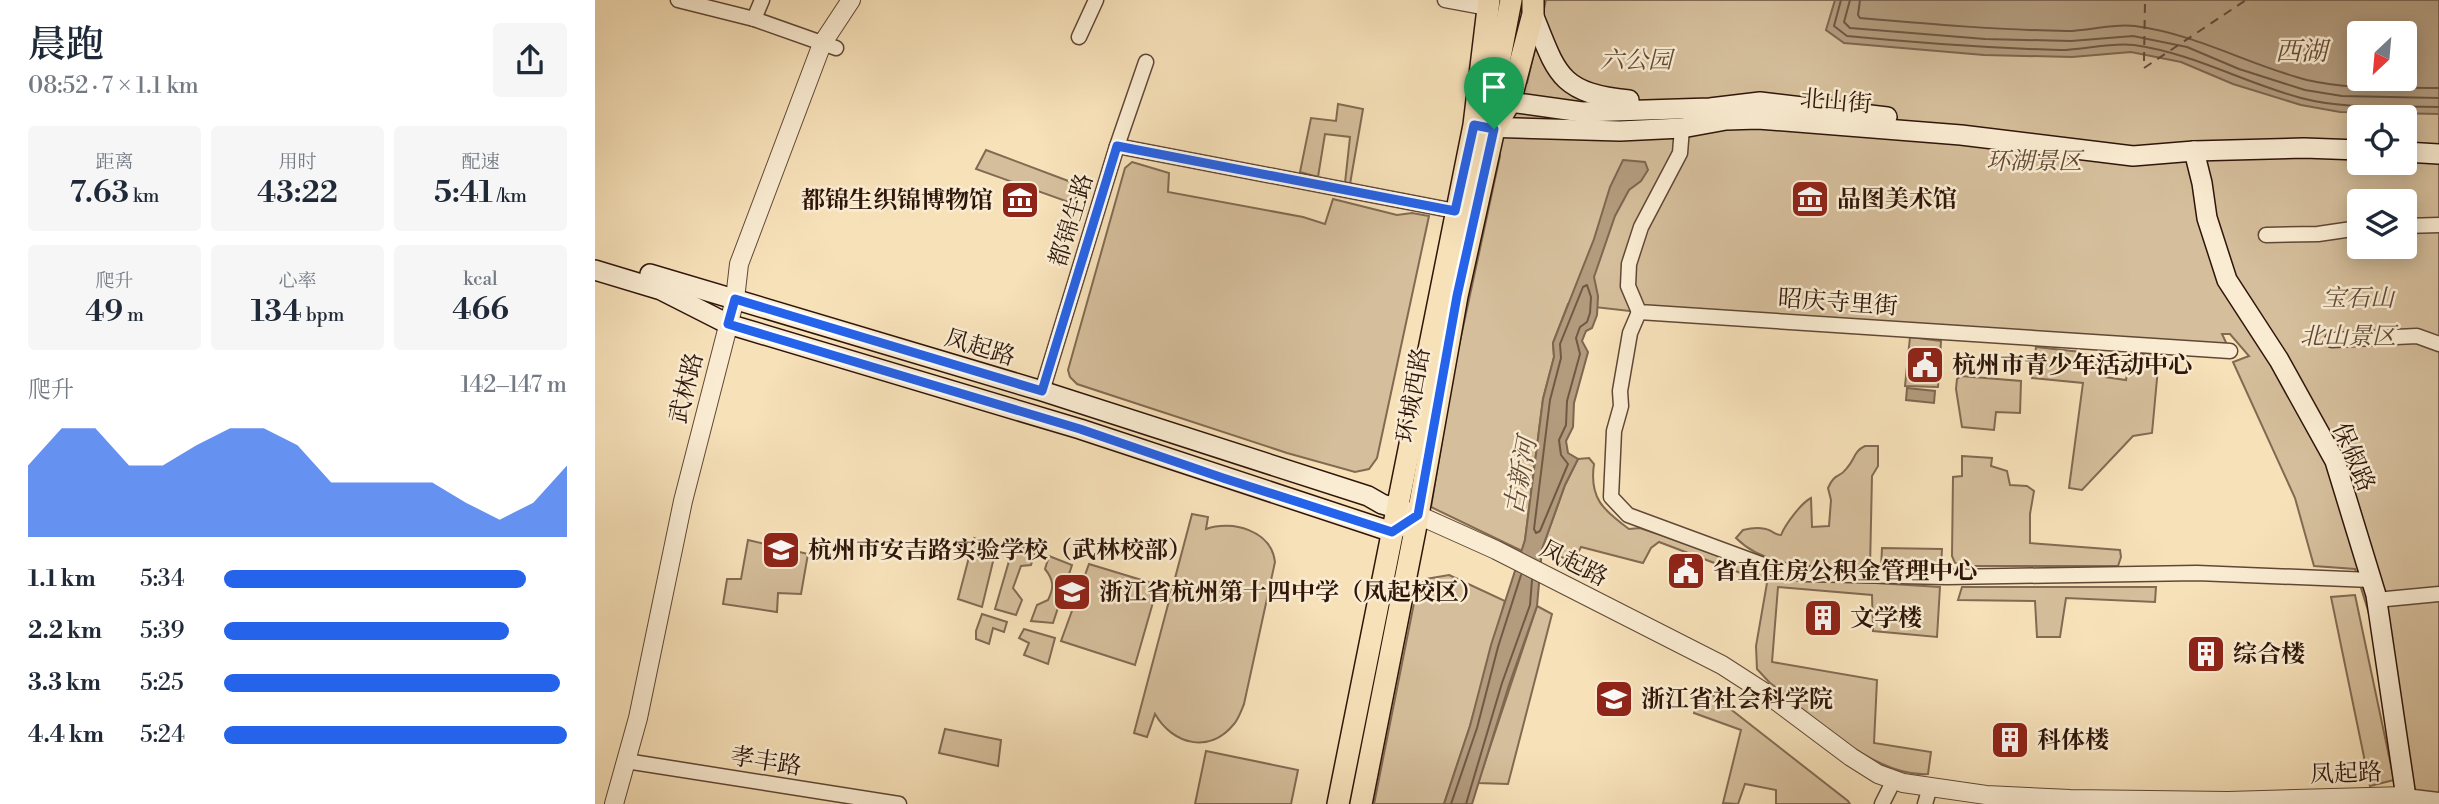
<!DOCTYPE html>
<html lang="zh">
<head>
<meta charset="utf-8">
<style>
	body { margin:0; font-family:"Libre Bodoni","Noto Serif SC",serif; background:#f6f6f7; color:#1f2937; height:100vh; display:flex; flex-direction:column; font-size:26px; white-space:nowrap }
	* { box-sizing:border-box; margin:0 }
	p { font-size:23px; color:#747a83 }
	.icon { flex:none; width:38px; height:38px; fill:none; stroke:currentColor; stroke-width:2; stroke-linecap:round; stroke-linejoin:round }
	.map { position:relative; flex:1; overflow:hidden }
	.sheet { display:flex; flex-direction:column; background:#fff; width:595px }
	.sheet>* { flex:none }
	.needle { width:46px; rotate:206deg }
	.controls { position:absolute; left:1752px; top:21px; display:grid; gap:14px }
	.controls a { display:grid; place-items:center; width:70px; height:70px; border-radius:7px; background:#fff; box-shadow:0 4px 18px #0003; font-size:35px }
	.pin { position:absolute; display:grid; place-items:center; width:60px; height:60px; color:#fff; margin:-72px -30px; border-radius:50% 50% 50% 0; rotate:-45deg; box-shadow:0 0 7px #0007 }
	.pin .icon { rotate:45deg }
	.round { display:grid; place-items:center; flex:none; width:74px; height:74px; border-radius:7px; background:#f6f6f7 }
	.head { display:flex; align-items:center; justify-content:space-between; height:119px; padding:0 28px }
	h1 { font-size:38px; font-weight:600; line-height:52px }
	.figures { display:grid; grid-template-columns:repeat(3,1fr); gap:10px; height:119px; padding:7px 28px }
	.figures div { display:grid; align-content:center; border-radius:7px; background:#f6f6f7; text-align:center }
	.figures b { font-size:30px; font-weight:600 }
	.figures small { font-size:19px; font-weight:400 }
	.figures p { font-size:19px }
	.chart { height:196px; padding:14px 28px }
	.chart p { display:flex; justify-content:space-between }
	.chart svg { width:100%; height:126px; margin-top:7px; fill:#2563eb; opacity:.7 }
	ul { padding:0 28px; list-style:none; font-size:23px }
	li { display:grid; grid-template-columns:112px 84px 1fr; align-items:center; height:52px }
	li i { height:18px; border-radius:9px; background:#2563eb }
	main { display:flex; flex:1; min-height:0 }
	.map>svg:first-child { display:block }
	.green { fill:#d5be9b; stroke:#826a52; stroke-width:2; fill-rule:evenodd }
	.water { fill:#b39c7e; stroke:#7e6650; stroke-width:2; fill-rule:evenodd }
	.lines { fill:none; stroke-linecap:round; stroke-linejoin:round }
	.shore { stroke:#705844; stroke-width:2 }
	.ferry { stroke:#634b38; stroke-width:2; stroke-dasharray:9 7; stroke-linecap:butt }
	.minor-casing { stroke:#604836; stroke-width:17 }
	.tertiary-casing { stroke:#604836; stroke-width:20 }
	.secondary-casing { stroke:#2e150a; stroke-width:22 }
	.primary-casing { stroke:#2e150a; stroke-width:24 }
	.minor { stroke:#faecd2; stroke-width:14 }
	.tertiary { stroke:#faecd2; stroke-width:18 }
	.secondary { stroke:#faecd2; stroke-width:19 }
	.primary { stroke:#f7e1b9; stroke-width:21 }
	.route-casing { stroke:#fff; stroke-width:14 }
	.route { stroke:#2563eb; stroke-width:9 }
	.labels { text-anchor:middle; stroke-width:5; stroke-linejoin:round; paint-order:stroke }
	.park-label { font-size:24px; font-style:italic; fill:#604836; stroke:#faecd2 }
	.street-label { font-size:24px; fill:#2e150a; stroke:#faecd2 }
	.poi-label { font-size:24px; font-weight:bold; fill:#2e150a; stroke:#faecd2; text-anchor:start }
	.water-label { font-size:26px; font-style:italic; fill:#634b38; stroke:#faecd2 }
</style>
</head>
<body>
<main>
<section class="sheet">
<div class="head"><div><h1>晨跑</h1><p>08:52 · 7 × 1.1 km</p></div><a class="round"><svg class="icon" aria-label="share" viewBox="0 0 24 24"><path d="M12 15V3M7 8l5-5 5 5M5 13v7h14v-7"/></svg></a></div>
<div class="figures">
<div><p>距离</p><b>7.63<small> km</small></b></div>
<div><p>用时</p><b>43:22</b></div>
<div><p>配速</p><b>5:41<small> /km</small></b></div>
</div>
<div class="figures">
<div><p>爬升</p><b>49<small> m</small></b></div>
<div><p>心率</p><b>134<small> bpm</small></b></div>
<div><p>kcal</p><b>466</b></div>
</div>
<div class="chart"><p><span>爬升</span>142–147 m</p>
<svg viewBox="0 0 160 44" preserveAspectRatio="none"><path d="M0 44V19L10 6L20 6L30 19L40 19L50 12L60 6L70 6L80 12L90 25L100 25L110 25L120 25L130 32L140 38L150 32L160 19V44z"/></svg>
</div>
<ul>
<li><b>1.1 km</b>5:34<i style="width:88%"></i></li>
<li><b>2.2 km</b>5:39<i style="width:83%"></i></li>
<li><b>3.3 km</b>5:25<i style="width:98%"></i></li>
<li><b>4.4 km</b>5:24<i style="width:100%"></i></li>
</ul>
</section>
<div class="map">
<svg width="1844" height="804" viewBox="0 0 1844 804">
	<rect width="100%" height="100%" fill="#f7e1b9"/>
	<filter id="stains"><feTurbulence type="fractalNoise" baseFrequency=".00286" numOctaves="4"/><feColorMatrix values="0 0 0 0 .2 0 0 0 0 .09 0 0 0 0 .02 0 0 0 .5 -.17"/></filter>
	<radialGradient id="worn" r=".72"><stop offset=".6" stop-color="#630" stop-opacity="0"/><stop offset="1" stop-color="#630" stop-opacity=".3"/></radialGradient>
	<g class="green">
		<path d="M951 0H1844V804H1811L1776 620 1760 569 1719 566 1700 498 1638 362 1654 356 1635 334H1627L1635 351 1044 312 973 304 958 343 959 357 948 399 930 540 927 551 836 507 859 369 905 156 899 129 915 102 932 83ZM1764 33H1810V79H1764ZM1764 117H1810V163H1764ZM1764 201H1810V247H1764Z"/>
		<path d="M743 104 768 109 755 184 750 183 755 137 730 134 723 177 705 172 716 118 741 121Z"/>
		<path d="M391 150 476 182C485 188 482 195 479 204L381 169Z"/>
		<path d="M537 162 574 173 573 192 708 217 730 224 738 199 802 215 817 213 834 216 782 458 774 469 760 472 692 453 482 384 475 377 473 370 530 168Z"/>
		<path d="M1315 337 1346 341 1343 387 1310 386Z"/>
		<path d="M1441 347 1486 352 1495 357 1510 377 1531 380 1536 352 1564 357 1557 433 1538 436 1487 490 1474 488 1488 383 1437 378Z"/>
		<path d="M1366 376 1426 381 1425 413 1401 412 1399 430 1367 427 1361 389 1362 379Z"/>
		<path d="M1270 446H1283V466L1277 476 1275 568C1230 566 1175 572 1141 538L1148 530C1156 528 1168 527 1176 531 1179 533 1182 535 1186 535 1190 525 1206 503 1216 498L1217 527 1234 526 1236 500 1233 488C1240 472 1244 479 1252 468 1260 459 1259 451 1270 446Z"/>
		<path d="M1367 456 1397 458 1396 466 1412 471 1415 485 1432 486 1439 491 1435 514V543L1525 550 1526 557 1523 566H1369L1360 563 1357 556 1358 477 1367 476Z"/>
		<path d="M994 458 999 464C994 498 1008 510 1034 529L1045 528 1066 535 1182 577 1345 587 1342 637 1278 631 1277 595 1183 587 1177 662 1282 680 1279 743 1336 752 1333 774C1279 778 1214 713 1174 682L1162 669 1161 646 1172 583 1064 542 1056 548 1048 563 986 547 978 562 947 549 970 485 983 459Z"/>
		<path d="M597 514 613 517 611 529C637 520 676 530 680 562L649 704C646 711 644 718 639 724 615 754 578 745 560 714L552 737 539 733Z"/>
		<path d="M379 538 402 545 387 607 363 599Z"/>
		<path d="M153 540 213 554 206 594 183 593 182 612 128 604 132 579H146Z"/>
		<path d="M419 544 440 551 436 565 426 566 418 588 427 600 421 615 400 609Z"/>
		<path d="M1287 548 1347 549 1346 567 1286 569Z"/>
		<path d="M454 556 477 565 458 623 436 621 442 605 453 600C459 588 459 580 450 569Z"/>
		<path d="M494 564 563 585 540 665 466 641Z"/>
		<path d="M854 575 910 601 875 726 849 804H779L822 588 831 579Z"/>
		<path d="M1367 587H1561L1560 602 1471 598 1465 637H1442L1440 601 1363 600Z"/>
		<path d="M1760 595 1799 780 1775 786 1736 597Z"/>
		<path d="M942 606 957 614 913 784 883 783Z"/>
		<path d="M387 614 412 622 409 632 398 628 394 644 381 639V631Z"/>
		<path d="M429 629 460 638 453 664 429 655 434 643 424 638Z"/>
		<path d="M1106 686 1253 801 1255 804H1181V790L1150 784 1143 804 1128 803 1146 730 1099 713Z"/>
		<path d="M350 729 406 740 403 766 344 753Z"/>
		<path d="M611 751 703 770 696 804H600Z"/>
	</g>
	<g class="water">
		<path d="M1240 0H1844V114L1745 112 1706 105 1638 84 1586 62 1536 52 1477 57 1389 55 1249 43 1231 30ZM1764 33H1810V79H1764Z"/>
		<path d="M1028 160 1050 162 1053 170 1046 181 1034 190 1020 216 999 277 1003 296 1002 315 997 328 991 331 987 341 993 352 979 403 978 427 971 441 973 453 983 459 970 485 947 549 942 606 914 685 877 804H849L875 726 896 645 930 540 948 399 959 357 958 343 999 239 1015 187Z"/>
		<path d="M1312 388 1340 391 1339 403 1311 400Z"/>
	</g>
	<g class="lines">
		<g class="shore">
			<path d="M1246 0 1239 26 1252 36C1323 43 1394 48 1465 50 1489 50 1515 42 1539 45 1597 53 1650 83 1706 98 1751 110 1798 105 1844 107"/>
			<path d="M1255 0 1249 22 1255 28 1390 39 1476 41 1538 36 1592 47 1644 69 1710 90 1747 96 1844 98"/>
			<path d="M1265 0 1263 15 1265 18C1334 24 1403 30 1472 31 1494 31 1518 23 1540 26 1601 34 1654 65 1712 80 1755 90 1800 87 1844 88"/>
			<path d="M992 285 996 297 995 313 992 322 985 327 981 338 985 354 972 401 971 425 964 440 966 455 973 464 945 531 941 533 939 529 955 400 966 358 965 344 988 287Z"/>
			<path d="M856 804 882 728 903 647 926 575"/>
			<path d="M871 804 907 683 935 605 937 580"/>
		</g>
		<g class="ferry">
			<path d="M1549 61 1550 0"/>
			<path d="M1549 68 1651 0"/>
		</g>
		<defs>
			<g id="minor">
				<path d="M83 0 159 19 241 48"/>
				<path d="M850 0 893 8"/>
				<path d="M159 19 167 0"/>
				<path d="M484 37 501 0"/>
				<path d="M1087 128 1085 153 1046 227 1034 264 1033 286 1044 312 1635 351"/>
				<path d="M522 146 860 211"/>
				<path d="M1810 226 1844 225"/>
				<path d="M1671 235 1723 234 1764 228"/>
				<path d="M1044 312 1035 333 1025 391 1026 406 1019 431 1016 497 1033 515 1182 570 1211 574 1352 577 1602 573 1776 580"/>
				<path d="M1737 340 1822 336 1844 344"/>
				<path d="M447 391 522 146 551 62"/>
				<path d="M1781 600 1844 594"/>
				<path d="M31 761 304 804"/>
				<path d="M1810 796 1844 800"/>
				<path d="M1287 804 1299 780"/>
				<path d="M1330 804 1335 787"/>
			</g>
			<g id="tertiary">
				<path d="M823 515 901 550 1127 665 1172 694 1256 757 1283 774 1308 783 1391 795 1475 799 1633 801 1810 796"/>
				<path d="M19 804 43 718 88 501 140 299 144 264 227 44 256 0"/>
			</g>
			<g id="secondary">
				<path d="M938 14C962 74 964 93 1034 100"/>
				<path d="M915 102 987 112 1115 108 1165 102 1292 117"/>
				<path d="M887 127 1025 131 1087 128 1131 120 1163 119 1366 135 1538 156 1599 151 1709 148 1764 150"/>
				<path d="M1599 151 1607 183 1612 218 1632 280 1684 360 1740 461 1781 595 1812 804"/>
				<path d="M1810 152 1844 154"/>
				<path d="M0 270 66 290 133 324 485 429 770 523 797 532 810 523"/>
				<path d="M55 274 447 391 773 496 787 504 817 513"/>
			</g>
			<g id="primary">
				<path d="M883 118 898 94 916 0"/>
				<path d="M743 804 879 125 894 0"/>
				<path d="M766 804 823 515 862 296 899 129 915 102 938 14V0"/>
			</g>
		</defs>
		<use href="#minor" class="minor-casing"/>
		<use href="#tertiary" class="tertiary-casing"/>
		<use href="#secondary" class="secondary-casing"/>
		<use href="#primary" class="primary-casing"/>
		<use href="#minor" class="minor"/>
		<use href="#tertiary" class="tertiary"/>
		<use href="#secondary" class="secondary"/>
		<use href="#primary" class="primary"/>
	</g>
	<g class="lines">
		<defs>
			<path id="route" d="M879 125 899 129 862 296 823 515 797 532 628 478 485 429 133 324 140 299 447 391 522 146 860 211Z"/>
		</defs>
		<use href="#route" class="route-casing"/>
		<use href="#route" class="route"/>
	</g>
	<defs>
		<symbol id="museum-square" viewBox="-11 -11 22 22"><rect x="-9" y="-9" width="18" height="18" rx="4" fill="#8f2418" stroke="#faecd2"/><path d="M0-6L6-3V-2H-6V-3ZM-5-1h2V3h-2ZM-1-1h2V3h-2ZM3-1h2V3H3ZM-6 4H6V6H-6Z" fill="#fff"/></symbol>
		<symbol id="civic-square" viewBox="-11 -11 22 22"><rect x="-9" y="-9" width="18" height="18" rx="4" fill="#8f2418" stroke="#faecd2"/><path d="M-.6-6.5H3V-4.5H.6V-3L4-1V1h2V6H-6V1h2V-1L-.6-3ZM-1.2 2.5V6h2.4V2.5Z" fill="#fff"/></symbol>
		<symbol id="school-square" viewBox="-11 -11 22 22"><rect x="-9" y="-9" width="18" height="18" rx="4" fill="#8f2418" stroke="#faecd2"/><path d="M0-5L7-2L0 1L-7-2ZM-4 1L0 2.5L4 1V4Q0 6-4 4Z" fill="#fff"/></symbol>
		<symbol id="building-square" viewBox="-11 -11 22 22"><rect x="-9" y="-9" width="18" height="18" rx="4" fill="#8f2418" stroke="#faecd2"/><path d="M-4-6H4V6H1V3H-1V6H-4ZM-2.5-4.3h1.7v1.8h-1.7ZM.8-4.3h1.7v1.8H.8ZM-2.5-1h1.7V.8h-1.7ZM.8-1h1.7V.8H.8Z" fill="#fff"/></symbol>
		<symbol id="university-square" viewBox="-11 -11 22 22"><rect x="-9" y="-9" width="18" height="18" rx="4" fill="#8f2418" stroke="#faecd2"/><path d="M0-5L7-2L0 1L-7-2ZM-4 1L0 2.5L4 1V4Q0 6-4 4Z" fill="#fff"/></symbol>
	</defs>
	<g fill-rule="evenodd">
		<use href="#museum-square" x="1193" y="177" width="44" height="44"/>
		<use href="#museum-square" x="403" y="178" width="44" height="44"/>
		<use href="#civic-square" x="1308" y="343" width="44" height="44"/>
		<use href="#school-square" x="164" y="528" width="44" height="44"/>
		<use href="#civic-square" x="1069" y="549" width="44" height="44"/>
		<use href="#school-square" x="455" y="570" width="44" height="44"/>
		<use href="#building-square" x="1206" y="596" width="44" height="44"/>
		<use href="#building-square" x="1589" y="632" width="44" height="44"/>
		<use href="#university-square" x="997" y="677" width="44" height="44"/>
		<use href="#building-square" x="1393" y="718" width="44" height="44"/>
	</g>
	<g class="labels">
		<g class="park-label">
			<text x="1041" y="68">六公园</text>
			<text x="1439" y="169">环湖景区</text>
			<text x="1763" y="306">宝石山</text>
			<text x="1753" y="344">北山景区</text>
		</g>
		<g class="street-label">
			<text transform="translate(1241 101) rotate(5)" y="8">北山街</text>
			<text transform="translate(476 220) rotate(-73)" y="8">都锦生路</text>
			<text transform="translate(1243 302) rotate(4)" y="8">昭庆寺里街</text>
			<text transform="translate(385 347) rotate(17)" y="8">凤起路</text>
			<text transform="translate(91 388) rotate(-76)" y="8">武林路</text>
			<text transform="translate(818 395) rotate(-80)" y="8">环城西路</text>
			<text transform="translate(1759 457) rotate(67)" y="8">保俶路</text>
			<text transform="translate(979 563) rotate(27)" y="8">凤起路</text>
			<text transform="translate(171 761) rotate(9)" y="8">孝丰路</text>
			<text transform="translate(1751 773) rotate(-2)" y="8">凤起路</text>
		</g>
		<g class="poi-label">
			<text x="1242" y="207">品图美术馆</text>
			<text x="398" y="208" text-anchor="end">都锦生织锦博物馆</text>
			<text x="1357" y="373">杭州市青少年活动中心</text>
			<text x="213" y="558">杭州市安吉路实验学校（武林校部）</text>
			<text x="1118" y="579">省直住房公积金管理中心</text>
			<text x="504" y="600">浙江省杭州第十四中学（凤起校区）</text>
			<text x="1255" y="626">文学楼</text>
			<text x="1638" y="662">综合楼</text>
			<text x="1046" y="707">浙江省社会科学院</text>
			<text x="1442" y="748">科体楼</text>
		</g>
		<g class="water-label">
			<text x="1706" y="60">西湖</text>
			<text transform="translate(925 476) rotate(-79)" y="9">古新河</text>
		</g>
	</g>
	<rect width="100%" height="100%" filter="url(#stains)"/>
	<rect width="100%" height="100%" fill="url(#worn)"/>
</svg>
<div class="controls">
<a><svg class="needle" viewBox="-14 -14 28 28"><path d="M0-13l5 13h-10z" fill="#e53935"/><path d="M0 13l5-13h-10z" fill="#747a83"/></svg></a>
<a><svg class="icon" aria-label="locate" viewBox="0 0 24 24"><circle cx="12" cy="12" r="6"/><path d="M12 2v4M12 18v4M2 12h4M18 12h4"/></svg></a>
<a><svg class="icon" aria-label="layers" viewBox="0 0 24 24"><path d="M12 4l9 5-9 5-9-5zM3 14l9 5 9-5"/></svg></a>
</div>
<div class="pin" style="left:899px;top:129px;background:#1e9e55"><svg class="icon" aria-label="arrive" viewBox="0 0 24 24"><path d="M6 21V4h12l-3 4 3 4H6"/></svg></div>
</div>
</main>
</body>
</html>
